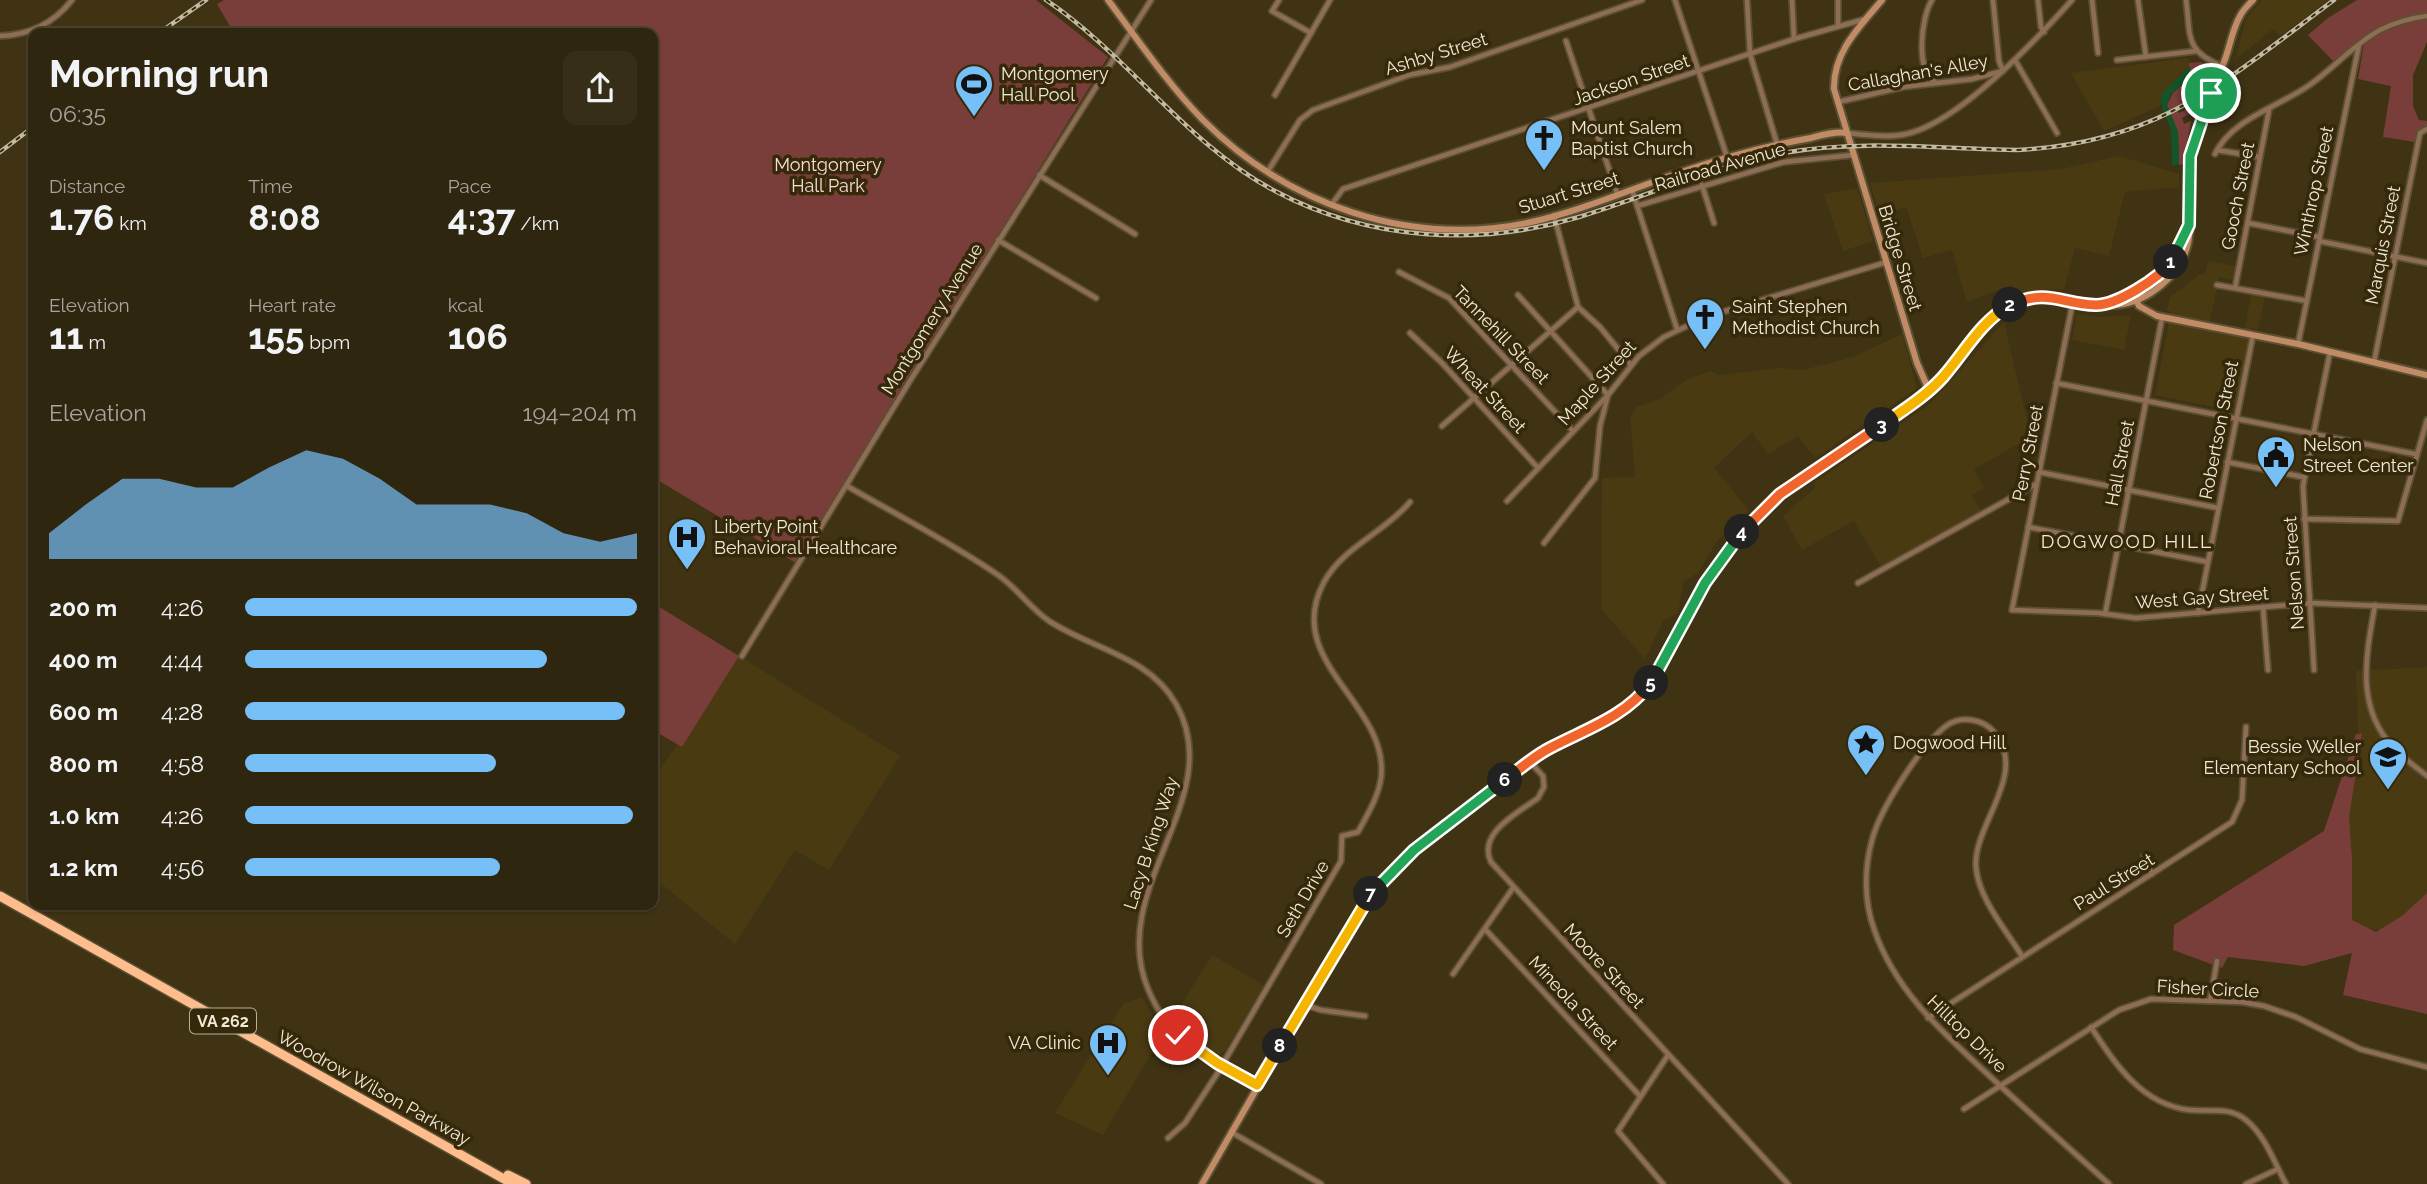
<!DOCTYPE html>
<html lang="en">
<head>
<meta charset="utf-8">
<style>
	body { margin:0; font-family:Raleway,sans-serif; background:#372e18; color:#f1f3f6; height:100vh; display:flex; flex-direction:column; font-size:26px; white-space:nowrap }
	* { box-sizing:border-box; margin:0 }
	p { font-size:23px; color:#a7a59e }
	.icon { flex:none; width:38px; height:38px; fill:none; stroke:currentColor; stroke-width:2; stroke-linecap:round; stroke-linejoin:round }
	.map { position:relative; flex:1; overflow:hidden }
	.sheet { position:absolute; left:28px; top:28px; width:630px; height:882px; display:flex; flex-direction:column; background:#2f260f; border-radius:14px; box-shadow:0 2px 5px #0004,0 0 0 2px #4a432f }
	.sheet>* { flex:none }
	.pin { position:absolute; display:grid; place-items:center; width:60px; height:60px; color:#fff; margin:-30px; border:4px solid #fff; border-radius:50%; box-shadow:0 2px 7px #0007 }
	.km { position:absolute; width:35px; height:35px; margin:-18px; border-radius:50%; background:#222; color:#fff; font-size:19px; line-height:35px; text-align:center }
	.round { display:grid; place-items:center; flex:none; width:74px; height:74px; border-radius:14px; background:#372e18 }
	.overview { display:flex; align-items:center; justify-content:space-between; height:119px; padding:0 21px }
	h1 { font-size:38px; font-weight:700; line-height:52px }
	.stats { display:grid; grid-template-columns:repeat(3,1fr); gap:10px; height:119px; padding:7px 21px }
	.stats div { display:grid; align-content:center }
	.stats b { font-size:35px; font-weight:700 }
	.stats small { font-size:19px; font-weight:400 }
	.stats p { font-size:19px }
	.chart { height:196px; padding:14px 21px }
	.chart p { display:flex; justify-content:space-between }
	.chart svg { width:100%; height:126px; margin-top:7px; fill:#77bff7; opacity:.7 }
	ul { padding:0 21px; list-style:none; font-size:23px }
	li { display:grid; grid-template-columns:112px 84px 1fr; align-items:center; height:52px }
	li i { height:18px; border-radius:9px; background:#77bff7 }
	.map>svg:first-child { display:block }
	.built { fill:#493a12 }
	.green { fill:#7a3e3a }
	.water { fill:#135528 }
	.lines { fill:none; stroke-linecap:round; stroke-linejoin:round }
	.street-casing { stroke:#5b5033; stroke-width:8 }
	.secondary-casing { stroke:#5b5033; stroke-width:10 }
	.highway-casing { stroke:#5b5033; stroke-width:12 }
	.street { stroke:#8e6d55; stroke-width:4.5 }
	.secondary { stroke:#c08b65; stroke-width:6 }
	.highway { stroke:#ffbd8e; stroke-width:9 }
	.rail-casing { stroke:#c3baa4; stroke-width:4.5 }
	.rail { stroke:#352909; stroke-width:2; stroke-dasharray:5; stroke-linecap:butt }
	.split-1-casing { stroke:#fff; stroke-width:14 }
	.split-2-casing { stroke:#fff; stroke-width:14 }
	.split-3-casing { stroke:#fff; stroke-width:14 }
	.split-4-casing { stroke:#fff; stroke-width:14 }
	.split-5-casing { stroke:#fff; stroke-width:14 }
	.split-6-casing { stroke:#fff; stroke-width:14 }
	.split-7-casing { stroke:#fff; stroke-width:14 }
	.split-8-casing { stroke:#fff; stroke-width:14 }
	.split-9-casing { stroke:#fff; stroke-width:14 }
	.split-1 { stroke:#22a559; stroke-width:9 }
	.split-2 { stroke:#f0652b; stroke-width:9 }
	.split-3 { stroke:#f5b400; stroke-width:9 }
	.split-4 { stroke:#f0652b; stroke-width:9 }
	.split-5 { stroke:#22a559; stroke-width:9 }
	.split-6 { stroke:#f0652b; stroke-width:9 }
	.split-7 { stroke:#22a559; stroke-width:9 }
	.split-8 { stroke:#f5b400; stroke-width:9 }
	.split-9 { stroke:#f5b400; stroke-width:9 }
	.labels { text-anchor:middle; stroke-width:7; stroke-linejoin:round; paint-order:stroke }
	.shield { fill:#352909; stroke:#b9af99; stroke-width:2 }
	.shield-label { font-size:16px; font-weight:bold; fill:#f1e9d7 }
	.street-label { font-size:18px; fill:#f1e9d7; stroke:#352909 }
	.poi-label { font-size:18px; fill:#f1e9d7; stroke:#352909; text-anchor:start }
	.park-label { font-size:18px; fill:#f8dcd9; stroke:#352909 }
	.neighbourhood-label { font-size:19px; letter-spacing:2px; fill:#f1e9d7; stroke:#352909 }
</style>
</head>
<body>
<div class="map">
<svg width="2427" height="1184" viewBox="0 0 2427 1184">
	<rect width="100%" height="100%" fill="#3f3314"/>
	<g class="built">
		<path d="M2261 0H2329L2280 36 2273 29 2235 60 2246 20Z"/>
		<path d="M2188 58 2189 66 2163 92 2160 106 2104 131 2071 73Z"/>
		<path d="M2119 156 2179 174V187L2125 192 2109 256 2075 248 2064 289 2039 290 2016 296 2011 285 1967 302 1952 250 1923 258 1906 207 1879 214 1870 183 2061 169Z"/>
		<path d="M1857 188 1873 241 1843 251 1824 194Z"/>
		<path d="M2208 261 2236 266 2233 280 2219 277 2208 330 2243 337 2251 295 2265 297 2258 329 2251 328 2234 411 2155 395 2171 312 2167 310 2170 297 2200 274H2205Z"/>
		<path d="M2077 314 2098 317 2131 315 2124 350 2072 340Z"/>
		<path d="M2004 322 2031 437 1974 469 1984 488 1972 495 1981 511 1881 567 1854 521 1802 550 1783 516 1815 488 1814 483 1929 405Z"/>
		<path d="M1902 334 1917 388 1815 458 1798 436 1768 454 1752 432 1714 468 1749 510 1717 541 1698 573 1684 581 1678 613 1663 621 1645 659 1601 609 1602 478 1635 477 1630 417 1636 407 1658 400 1686 380 1710 371 1719 375 1779 368 1802 370 1853 357Z"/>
		<path d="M739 656 900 756 829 870 795 850 735 944 653 877V779L677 745 682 747Z"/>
		<path d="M2427 667V938L2343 924 2346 814 2358 731 2356 671Z"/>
		<path d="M1212 955 1264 985 1225 1051 1218 1055 1194 1042 1172 1020Z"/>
		<path d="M1142 997 1163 1034 1103 1135 1055 1113 1123 1004Z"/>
	</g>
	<g class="green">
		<path d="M224 0H1036L1108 57 796 563 656 479 653 483V33H234L217 4Z"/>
		<path d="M2357 0H2427V42L2413 75V106L2419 120 2427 121V125L2417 132 2415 142 2383 137 2391 86 2358 79 2365 38 2334 62 2308 35 2328 18Z"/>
		<path d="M2201 62 2210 66 2213 72 2201 95 2177 109 2179 113 2198 104 2195 111 2182 118 2184 124 2191 121 2183 164 2179 165 2178 132 2167 105 2173 93 2190 78 2189 63Z"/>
		<path d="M653 603 739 656 682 747 653 730Z"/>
		<path d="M2356 734H2362L2349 817 2352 860V920L2376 932 2402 916 2427 893V1014L2343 995 2352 953 2304 966 2228 957 2222 968 2173 950 2174 925 2324 831Z"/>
	</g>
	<path class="water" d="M2190 66V78L2171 94 2167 105 2178 132 2179 165H2172L2171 130 2160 101 2163 92Z"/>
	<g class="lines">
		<defs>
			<g id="street">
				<path d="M1279 0 1272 11 1311 33"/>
				<path d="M1675 0 1727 157"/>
				<path d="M1747 0 1750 54 1777 144"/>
				<path d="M1792 0 1794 39"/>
				<path d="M1838 0V26"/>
				<path d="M1932 0C1921 17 1915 71 1935 82"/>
				<path d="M2038 0 2041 27 2044 32"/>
				<path d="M2092 0 2098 53"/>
				<path d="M2138 0 2146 57"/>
				<path d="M2186 0C2191 36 2184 51 2222 66"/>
				<path d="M0 36C30 35 53 24 72 0"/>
				<path d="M1566 41 1617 193"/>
				<path d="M2015 60 2057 133"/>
				<path d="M2117 60 2196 51"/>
				<path d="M1275 95 1330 0"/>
				<path d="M1838 102 1903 87 1972 79 2003 71 1999 61 1993 0"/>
				<path d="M1847 133C1866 135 1888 138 1906 134 1959 123 2036 40 2072 0"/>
				<path d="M2217 150 2260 157"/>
				<path d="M2215 154C2232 118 2281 106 2311 84 2335 67 2354 44 2380 30 2394 23 2411 18 2427 16"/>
				<path d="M1268 171 1300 120 1313 110 1409 75 1450 67 1642 0"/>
				<path d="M1039 175 1135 234"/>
				<path d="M1702 185 1714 223"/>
				<path d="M1632 190 1677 329"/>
				<path d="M1332 204 1343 189 1794 39 1865 19"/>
				<path d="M1637 206 1784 162 1853 155"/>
				<path d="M1554 215 1578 307 1600 327 1631 365"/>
				<path d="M2248 223 2319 237"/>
				<path d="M998 240 1096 298"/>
				<path d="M2319 241 2427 263"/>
				<path d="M1399 272 1449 298 1573 431"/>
				<path d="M2217 285 2307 301"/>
				<path d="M2235 288 2269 110"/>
				<path d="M1518 295 1608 395 1600 426 1595 478 1544 543"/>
				<path d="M2073 301 2012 610 2098 613 2136 618 2311 603 2427 608"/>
				<path d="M1410 333 1442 363 1538 468"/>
				<path d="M2298 344 2359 45"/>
				<path d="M2374 362 2420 133 2427 129"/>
				<path d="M2056 383 2415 454"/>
				<path d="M1442 426 1578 307"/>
				<path d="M2227 462 2303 477"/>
				<path d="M2039 472 2218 508"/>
				<path d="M847 486C897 515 950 542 998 575 1017 588 1030 608 1049 621 1092 649 1149 656 1176 704 1229 798 1106 888 1148 989 1156 1008 1166 1024 1180 1037 1203 1058 1231 1070 1257 1085"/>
				<path d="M1507 501 1608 395 1639 356 1664 337 1706 317 1887 262"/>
				<path d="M2304 519 2398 521 2427 420"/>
				<path d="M2028 527 2208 562"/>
				<path d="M1858 583 2036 484"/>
				<path d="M2375 605C2366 655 2355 707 2393 747 2403 758 2416 767 2427 776"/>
				<path d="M2263 607 2268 670"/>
				<path d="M2198 613 2253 335"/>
				<path d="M2105 614 2162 318"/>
				<path d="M742 656 908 384 1151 0"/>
				<path d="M2314 670 2303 486 2330 352"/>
				<path d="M1530 762 1543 776 1544 787 1538 798C1518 813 1477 833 1491 862L1788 1184"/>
				<path d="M2144 856 2152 874"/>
				<path d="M1485 929 1640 1096"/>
				<path d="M2022 956C2006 930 1979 899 1976 868 1972 825 2030 774 1994 732 1983 719 1961 715 1946 726 1921 745 1880 809 1872 840 1864 869 1864 901 1874 929 1896 994 1947 1036 1995 1081 2033 1116 2071 1150 2109 1184"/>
				<path d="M1453 974 1513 888"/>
				<path d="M2210 1001 2217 961"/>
				<path d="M1305 1005 1321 1010 1365 1016"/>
				<path d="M1928 1018 2232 822 2242 800 2246 727"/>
				<path d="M2091 1027C2115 1064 2142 1105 2190 1110 2210 1112 2229 1106 2246 1120 2265 1135 2275 1164 2286 1184"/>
				<path d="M1964 1109 2119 1010 2151 999 2242 1002 2264 1006 2296 1017 2360 1049 2427 1067"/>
				<path d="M1231 1132 1321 1184"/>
				<path d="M1168 1138 1185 1123 1217 1074 1341 861 1342 836 1358 832C1367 815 1378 798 1381 778 1390 704 1281 662 1324 582 1343 547 1385 532 1410 502"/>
				<path d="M1663 1184 1618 1131 1668 1055"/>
				<path d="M2246 1184 2278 1169"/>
			</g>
			<g id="secondary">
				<path d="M1108 0C1138 40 1168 84 1203 120 1288 205 1408 247 1527 223 1578 212 1629 190 1678 173 1722 158 1765 146 1811 138 1822 135 1836 131 1847 133"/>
				<path d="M1882 0C1860 26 1833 52 1834 89L1917 363 1929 390"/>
				<path d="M2132 292 2139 306 2157 316 2298 344 2427 375"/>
				<path d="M2106 305C2114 297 2126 295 2136 290 2164 276 2177 254 2188 226"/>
				<path d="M1202 1184 1355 917C1386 868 1430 838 1475 803 1498 785 1522 763 1547 749 1576 733 1607 726 1632 703 1662 676 1676 639 1694 604 1705 581 1719 560 1735 540 1785 477 1861 448 1922 398 1952 373 1968 332 2001 310 2061 271 2108 340 2169 278 2204 242 2183 204 2190 160 2195 126 2212 94 2224 62 2230 47 2232 30 2240 16 2243 10 2248 5 2253 0"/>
			</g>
			<g id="highway">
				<path d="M0 896 513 1184"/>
				<path d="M508 1175 526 1184"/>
			</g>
		</defs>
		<use href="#street" class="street-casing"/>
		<use href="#secondary" class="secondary-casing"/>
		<use href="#highway" class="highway-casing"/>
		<use href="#street" class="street"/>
		<use href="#secondary" class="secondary"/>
		<use href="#highway" class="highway"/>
		<defs>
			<g id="rail">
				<path d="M1046 0C1129 56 1186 144 1275 191 1369 241 1478 247 1579 217 1647 196 1713 166 1783 153 1861 139 1938 149 2017 150 2160 143 2225 81 2334 0"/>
				<path d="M159 33 206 0"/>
				<path d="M0 152 33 127"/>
			</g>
		</defs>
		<use href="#rail" class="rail-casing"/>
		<use href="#rail" class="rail"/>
	</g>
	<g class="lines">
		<defs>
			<path id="split-1" d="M2171 262 2189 225 2190 156 2211 93"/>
			<path id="split-2" d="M2010 305C2049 288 2060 304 2096 305 2117 305 2158 279 2171 262"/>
			<path id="split-3" d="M1882 425C1903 410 1925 397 1943 377 1965 352 1980 322 2010 305"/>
			<path id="split-4" d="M1742 532 1780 494 1882 425"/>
			<path id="split-5" d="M1651 683 1705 583 1742 532"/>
			<path id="split-6" d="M1505 780C1520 769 1534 756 1550 748 1588 728 1623 718 1651 683"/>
			<path id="split-7" d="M1371 894 1414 850 1505 780"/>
			<path id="split-8" d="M1280 1046 1371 894"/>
			<path id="split-9" d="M1178 1035 1217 1063 1257 1085 1280 1046"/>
		</defs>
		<use href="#split-1" class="split-1-casing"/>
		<use href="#split-2" class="split-2-casing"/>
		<use href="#split-3" class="split-3-casing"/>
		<use href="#split-4" class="split-4-casing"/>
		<use href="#split-5" class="split-5-casing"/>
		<use href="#split-6" class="split-6-casing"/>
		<use href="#split-7" class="split-7-casing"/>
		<use href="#split-8" class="split-8-casing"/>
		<use href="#split-9" class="split-9-casing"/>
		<use href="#split-1" class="split-1"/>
		<use href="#split-2" class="split-2"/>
		<use href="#split-3" class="split-3"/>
		<use href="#split-4" class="split-4"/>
		<use href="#split-5" class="split-5"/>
		<use href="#split-6" class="split-6"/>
		<use href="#split-7" class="split-7"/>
		<use href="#split-8" class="split-8"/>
		<use href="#split-9" class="split-9"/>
	</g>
	<defs>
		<symbol id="stadium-pin" viewBox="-11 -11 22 30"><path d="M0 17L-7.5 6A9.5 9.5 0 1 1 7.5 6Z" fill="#77bff7" stroke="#352909"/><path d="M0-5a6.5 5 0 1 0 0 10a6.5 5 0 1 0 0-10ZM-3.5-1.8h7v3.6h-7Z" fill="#111"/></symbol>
		<symbol id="church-pin" viewBox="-11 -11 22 30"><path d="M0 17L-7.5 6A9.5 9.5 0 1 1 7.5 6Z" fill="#77bff7" stroke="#352909"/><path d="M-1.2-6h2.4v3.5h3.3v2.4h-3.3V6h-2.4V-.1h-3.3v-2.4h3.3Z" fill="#111"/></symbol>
		<symbol id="civic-pin" viewBox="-11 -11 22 30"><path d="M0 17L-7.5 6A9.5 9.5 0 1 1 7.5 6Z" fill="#77bff7" stroke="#352909"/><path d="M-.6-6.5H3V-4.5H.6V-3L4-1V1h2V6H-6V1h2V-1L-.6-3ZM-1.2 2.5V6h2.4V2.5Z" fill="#111"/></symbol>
		<symbol id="hospital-pin" viewBox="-11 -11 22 30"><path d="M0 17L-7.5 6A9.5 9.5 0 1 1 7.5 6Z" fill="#77bff7" stroke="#352909"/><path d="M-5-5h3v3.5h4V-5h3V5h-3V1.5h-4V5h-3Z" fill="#111"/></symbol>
		<symbol id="sight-pin" viewBox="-11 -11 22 30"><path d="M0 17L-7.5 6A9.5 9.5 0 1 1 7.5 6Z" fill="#77bff7" stroke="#352909"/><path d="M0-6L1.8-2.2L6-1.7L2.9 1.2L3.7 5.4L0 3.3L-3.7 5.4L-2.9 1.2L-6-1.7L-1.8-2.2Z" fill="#111"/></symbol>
		<symbol id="school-pin" viewBox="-11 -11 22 30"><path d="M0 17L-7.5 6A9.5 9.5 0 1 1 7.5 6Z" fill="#77bff7" stroke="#352909"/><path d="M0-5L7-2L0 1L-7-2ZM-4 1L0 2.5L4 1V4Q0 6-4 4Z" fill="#111"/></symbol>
	</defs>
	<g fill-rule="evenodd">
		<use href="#stadium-pin" x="952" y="62" width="44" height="60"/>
		<use href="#church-pin" x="1522" y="116" width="44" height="60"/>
		<use href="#church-pin" x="1683" y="295" width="44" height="60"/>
		<use href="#civic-pin" x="2254" y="433" width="44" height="60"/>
		<use href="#hospital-pin" x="665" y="515" width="44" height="60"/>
		<use href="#sight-pin" x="1844" y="721" width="44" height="60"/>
		<use href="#school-pin" x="2366" y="735" width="44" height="60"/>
		<use href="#hospital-pin" x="1086" y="1021" width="44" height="60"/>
	</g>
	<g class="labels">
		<rect class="shield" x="190" y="1008.5" width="66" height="25" rx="5"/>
		<g class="shield-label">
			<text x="223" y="1027">VA 262</text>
		</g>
		<g class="street-label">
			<text transform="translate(1436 54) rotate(-17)" y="6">Ashby Street</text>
			<text transform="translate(1918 73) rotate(-10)" y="6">Callaghan's Alley</text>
			<text transform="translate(1631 80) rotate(-19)" y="6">Jackson Street</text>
			<text transform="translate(1720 167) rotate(-16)" y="6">Railroad Avenue</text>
			<text transform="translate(2314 191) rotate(-78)" y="6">Winthrop Street</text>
			<text transform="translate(1569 193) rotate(-17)" y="6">Stuart Street</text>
			<text transform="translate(2238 196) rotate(-79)" y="6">Gooch Street</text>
			<text transform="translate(2383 245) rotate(-79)" y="6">Marquis Street</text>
			<text transform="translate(1900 258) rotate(73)" y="6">Bridge Street</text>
			<text transform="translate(932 319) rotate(-58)" y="6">Montgomery Avenue</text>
			<text transform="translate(1501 335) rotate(46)" y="6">Tannehill Street</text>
			<text transform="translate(1597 383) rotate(-48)" y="6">Maple Street</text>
			<text transform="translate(1485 390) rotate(47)" y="6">Wheat Street</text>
			<text transform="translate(2219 430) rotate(-79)" y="6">Robertson Street</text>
			<text transform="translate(2028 453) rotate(-79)" y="6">Perry Street</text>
			<text transform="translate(2120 463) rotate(-79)" y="6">Hall Street</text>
			<text transform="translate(2294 573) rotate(-94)" y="6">Nelson Street</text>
			<text transform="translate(2202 598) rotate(-4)" y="6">West Gay Street</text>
			<text transform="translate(1151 843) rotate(-72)" y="6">Lacy B King Way</text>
			<text transform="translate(2114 882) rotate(-32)" y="6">Paul Street</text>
			<text transform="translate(1303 899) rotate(-60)" y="6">Seth Drive</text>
			<text transform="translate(1604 966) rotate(47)" y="6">Moore Street</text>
			<text transform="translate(2208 989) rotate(3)" y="6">Fisher Circle</text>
			<text transform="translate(1573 1003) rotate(47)" y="6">Mineola Street</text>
			<text transform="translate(1967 1034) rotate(44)" y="6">Hilltop Drive</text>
			<text transform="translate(374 1088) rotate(29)" y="6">Woodrow Wilson Parkway</text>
		</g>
		<g class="poi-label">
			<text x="1001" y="80">Montgomery<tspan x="1001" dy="21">Hall Pool</tspan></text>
			<text x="1571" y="134">Mount Salem<tspan x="1571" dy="21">Baptist Church</tspan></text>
			<text x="1732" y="313">Saint Stephen<tspan x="1732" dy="21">Methodist Church</tspan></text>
			<text x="2303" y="451">Nelson<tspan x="2303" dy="21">Street Center</tspan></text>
			<text x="714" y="533">Liberty Point<tspan x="714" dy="21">Behavioral Healthcare</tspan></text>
			<text x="1893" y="749">Dogwood Hill</text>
			<text x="2361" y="753" text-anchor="end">Bessie Weller<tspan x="2361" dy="21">Elementary School</tspan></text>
			<text x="1081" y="1049" text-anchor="end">VA Clinic</text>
		</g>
		<g class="park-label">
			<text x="828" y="171">Montgomery<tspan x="828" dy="21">Hall Park</tspan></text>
		</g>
		<g class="neighbourhood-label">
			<text x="2127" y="548">DOGWOOD HILL</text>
		</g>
	</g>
</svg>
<div class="pin" style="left:2211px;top:93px;background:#1e9e55"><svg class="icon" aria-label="arrive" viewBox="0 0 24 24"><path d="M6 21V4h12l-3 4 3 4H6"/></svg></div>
<div class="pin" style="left:1178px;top:1035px;background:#d93025"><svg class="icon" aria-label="check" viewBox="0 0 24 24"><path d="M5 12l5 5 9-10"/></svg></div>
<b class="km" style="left:2171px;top:262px">1</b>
<b class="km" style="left:2010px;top:305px">2</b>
<b class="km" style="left:1882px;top:425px">3</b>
<b class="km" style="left:1742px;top:532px">4</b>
<b class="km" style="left:1651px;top:683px">5</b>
<b class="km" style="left:1505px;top:780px">6</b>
<b class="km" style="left:1371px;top:894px">7</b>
<b class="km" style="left:1280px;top:1046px">8</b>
<section class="sheet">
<div class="overview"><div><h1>Morning run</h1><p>06:35</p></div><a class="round"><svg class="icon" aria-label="share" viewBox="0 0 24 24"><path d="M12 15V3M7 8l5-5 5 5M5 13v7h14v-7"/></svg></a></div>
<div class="stats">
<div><p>Distance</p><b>1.76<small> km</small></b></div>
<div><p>Time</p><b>8:08</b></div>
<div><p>Pace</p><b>4:37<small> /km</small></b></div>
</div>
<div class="stats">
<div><p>Elevation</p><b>11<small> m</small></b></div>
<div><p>Heart rate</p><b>155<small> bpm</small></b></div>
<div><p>kcal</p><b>106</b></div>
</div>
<div class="chart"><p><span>Elevation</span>194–204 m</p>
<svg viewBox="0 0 160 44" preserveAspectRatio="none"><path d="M0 44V35L10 25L20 16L30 16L40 19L50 19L60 12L70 6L80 9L90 16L100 25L110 25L120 25L130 28L140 35L150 38L160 35V44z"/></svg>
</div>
<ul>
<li><b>200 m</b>4:26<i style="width:100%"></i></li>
<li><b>400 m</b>4:44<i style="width:77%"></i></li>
<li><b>600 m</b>4:28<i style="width:97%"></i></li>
<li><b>800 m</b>4:58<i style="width:64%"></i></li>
<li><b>1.0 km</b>4:26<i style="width:99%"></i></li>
<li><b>1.2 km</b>4:56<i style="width:65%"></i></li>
</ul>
</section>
</div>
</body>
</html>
